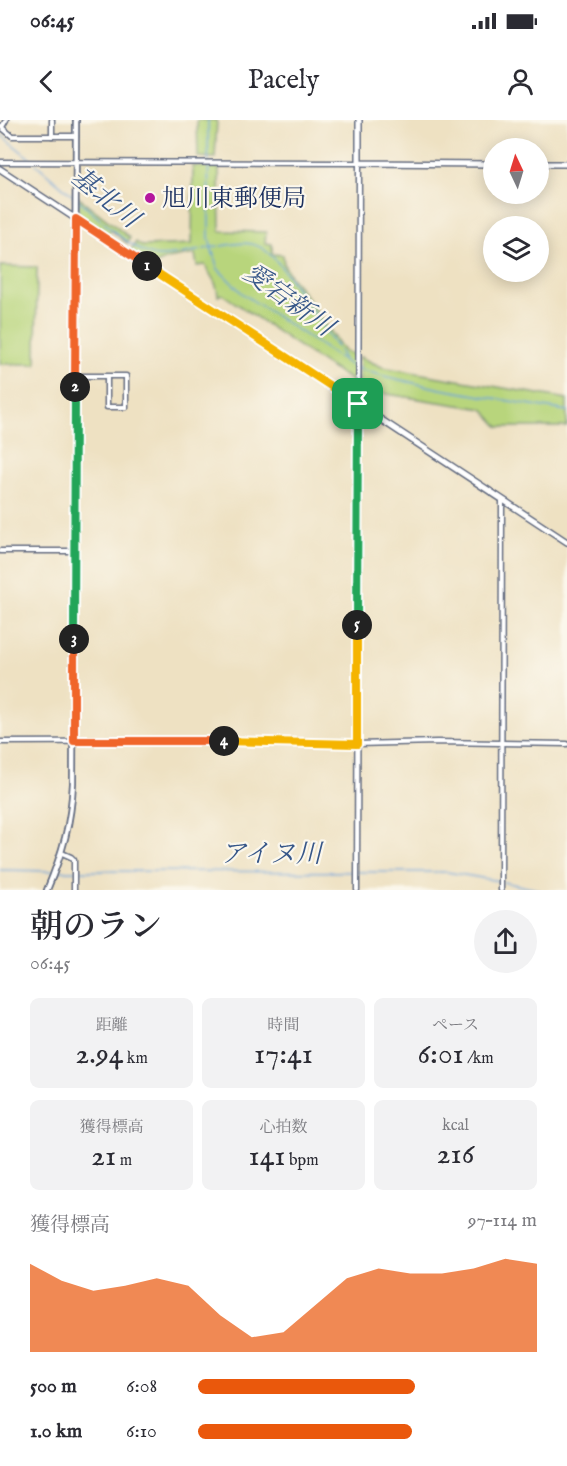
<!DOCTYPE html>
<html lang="ja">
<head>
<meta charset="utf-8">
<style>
	body { margin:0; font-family:"IM FELL English","Noto Serif JP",serif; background:#f2f2f3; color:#2b2b33; height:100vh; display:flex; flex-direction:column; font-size:22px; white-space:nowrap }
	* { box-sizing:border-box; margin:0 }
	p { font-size:20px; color:#7c7c81 }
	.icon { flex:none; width:33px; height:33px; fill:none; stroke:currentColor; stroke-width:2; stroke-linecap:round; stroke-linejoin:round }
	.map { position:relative; height:770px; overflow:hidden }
	.side { display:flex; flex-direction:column; background:#fff; flex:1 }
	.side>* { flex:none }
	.needle { width:39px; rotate:356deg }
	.tools { position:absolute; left:483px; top:18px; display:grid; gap:12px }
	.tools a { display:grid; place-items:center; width:66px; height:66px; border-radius:50%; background:#fff; box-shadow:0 3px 15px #0003; font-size:30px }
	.pin { position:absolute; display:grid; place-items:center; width:51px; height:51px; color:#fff; margin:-26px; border-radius:12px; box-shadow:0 3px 9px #0006 }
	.km { position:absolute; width:30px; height:30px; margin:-15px; border-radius:50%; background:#222; color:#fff; font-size:16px; line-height:30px; text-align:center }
	.round { display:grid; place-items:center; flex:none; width:63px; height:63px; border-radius:32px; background:#f2f2f3 }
	.overview { display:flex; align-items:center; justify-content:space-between; height:102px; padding:0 30px }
	h1 { font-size:33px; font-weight:600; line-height:45px }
	.stats { display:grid; grid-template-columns:repeat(3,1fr); gap:9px; height:102px; padding:6px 30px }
	.stats div { display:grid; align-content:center; border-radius:9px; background:#f2f2f3; text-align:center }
	.stats b { font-size:30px; font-weight:600 }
	.stats small { font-size:16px; font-weight:400 }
	.stats p { font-size:16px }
	.chart { height:168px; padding:12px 30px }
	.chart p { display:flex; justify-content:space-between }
	.chart svg { width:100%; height:108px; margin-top:6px; fill:#ea580c; opacity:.7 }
	ul { padding:0 30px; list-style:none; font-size:20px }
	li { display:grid; grid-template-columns:96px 72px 1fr; align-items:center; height:45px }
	li i { height:15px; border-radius:8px; background:#ea580c }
	.status { display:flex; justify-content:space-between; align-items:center; height:42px; padding:0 30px; background:#fff; direction:ltr }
	.status svg { height:16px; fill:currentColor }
	header { display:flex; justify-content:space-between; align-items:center; height:78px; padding:0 30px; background:#fff; font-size:27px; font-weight:600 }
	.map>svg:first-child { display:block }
	.green { fill:#b8d57c; stroke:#6a826d; stroke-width:1.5 }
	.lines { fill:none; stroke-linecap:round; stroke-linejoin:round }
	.stream { stroke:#6aa2d9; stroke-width:1.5 }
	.minor-casing { stroke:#656d81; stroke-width:7 }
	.tertiary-casing { stroke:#656d81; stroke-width:8 }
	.secondary-casing { stroke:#656d81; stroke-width:8 }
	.minor { stroke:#fff; stroke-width:4 }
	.tertiary { stroke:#fff; stroke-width:4.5 }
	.secondary { stroke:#fff; stroke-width:5 }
	.split-1-casing { stroke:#fff; stroke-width:12 }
	.split-2-casing { stroke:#fff; stroke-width:12 }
	.split-3-casing { stroke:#fff; stroke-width:12 }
	.split-4-casing { stroke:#fff; stroke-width:12 }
	.split-5-casing { stroke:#fff; stroke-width:12 }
	.split-6-casing { stroke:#fff; stroke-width:12 }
	.split-1 { stroke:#f5b400; stroke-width:8 }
	.split-2 { stroke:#f0652b; stroke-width:8 }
	.split-3 { stroke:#22a559; stroke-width:8 }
	.split-4 { stroke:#f0652b; stroke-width:8 }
	.split-5 { stroke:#f5b400; stroke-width:8 }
	.split-6 { stroke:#22a559; stroke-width:8 }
	.poi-dot { fill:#b5179e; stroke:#fbf7ec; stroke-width:2 }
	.labels { text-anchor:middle; stroke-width:4.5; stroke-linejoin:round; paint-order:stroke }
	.poi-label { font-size:24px; fill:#1b2f5e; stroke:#fbf7ec; text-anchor:start }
	.water-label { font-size:26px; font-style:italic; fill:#375789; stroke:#fbf7ec }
</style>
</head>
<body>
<div class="status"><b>06:45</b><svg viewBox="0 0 49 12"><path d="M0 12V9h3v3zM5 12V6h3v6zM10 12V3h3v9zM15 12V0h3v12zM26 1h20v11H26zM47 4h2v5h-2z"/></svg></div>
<header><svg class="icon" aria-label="back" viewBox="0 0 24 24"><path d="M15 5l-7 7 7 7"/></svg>Pacely<svg class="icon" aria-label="person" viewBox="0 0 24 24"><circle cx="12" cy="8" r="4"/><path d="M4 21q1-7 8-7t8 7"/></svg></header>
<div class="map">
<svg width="567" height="770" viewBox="0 0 567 770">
	<rect width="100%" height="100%" fill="#fbf7ec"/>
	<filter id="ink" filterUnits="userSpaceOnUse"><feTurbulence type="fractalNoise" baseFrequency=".0167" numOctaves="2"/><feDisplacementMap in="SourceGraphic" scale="12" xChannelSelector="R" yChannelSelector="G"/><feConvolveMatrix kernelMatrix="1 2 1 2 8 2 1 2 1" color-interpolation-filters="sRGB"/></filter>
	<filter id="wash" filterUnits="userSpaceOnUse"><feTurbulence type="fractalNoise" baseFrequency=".008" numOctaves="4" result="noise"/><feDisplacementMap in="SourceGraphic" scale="24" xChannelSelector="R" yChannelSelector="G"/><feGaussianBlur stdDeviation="1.35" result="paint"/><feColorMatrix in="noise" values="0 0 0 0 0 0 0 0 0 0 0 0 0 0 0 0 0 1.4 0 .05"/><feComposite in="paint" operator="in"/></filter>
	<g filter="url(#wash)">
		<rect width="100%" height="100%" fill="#eee1c2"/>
		<g class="green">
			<path d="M197 0H217L215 38 198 37Z"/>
			<path d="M193 46 219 47 220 111 266 112 265 123 272 124V134L283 135 284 145 291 157 309 180 344 231 356 235 355 281 351 279V260L325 244 222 174 218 176C217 161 211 158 205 145L197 146 195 134 167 139 152 146 130 132 136 122 142 126 192 124Z"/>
			<path d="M78 77 130 118 127 123 111 110 107 115 79 96Z"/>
			<path d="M0 146 37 147 36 244H0Z"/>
			<path d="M360 237 382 247 567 279V307H499L483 289 387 274 359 266Z"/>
		</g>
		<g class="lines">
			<g class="stream">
				<path d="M208 0 209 117 211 127 218 149 243 174 353 247 387 257 441 269 567 291"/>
				<path d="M0 14 33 41"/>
				<path d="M36 44 73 76"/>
				<path d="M77 79C96 95 134 134 158 136 172 137 188 132 201 130"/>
				<path d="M221 126C251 121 260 121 280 145L337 227"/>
				<path d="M204 129 218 126"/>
				<path d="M339 230 344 240"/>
				<path d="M0 750 53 751"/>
				<path d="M57 751 447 752 499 761"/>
				<path d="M503 762 540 770"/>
			</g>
		</g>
	</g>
	<g filter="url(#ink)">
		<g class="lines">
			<defs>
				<g id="minor">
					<path d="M0 6 12 16H76"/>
					<path d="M2 7 6 0"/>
					<path d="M52 16V0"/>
					<path d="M0 42 359 43 357 770"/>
					<path d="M75 256H126V287H107V256"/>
					<path d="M0 431H74"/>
					<path d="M0 622 264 621 357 624 437 622 567 624"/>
					<path d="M62 733 71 737 74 740V770"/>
					<path d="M501 770 502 380"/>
				</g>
				<path id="tertiary" d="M47 770C63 732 71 703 73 663L76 0"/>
				<g id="secondary">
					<path d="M359 0V43L494 44"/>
					<path d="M538 44H567"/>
					<path d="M0 49 567 422"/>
				</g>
			</defs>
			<use href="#minor" class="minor-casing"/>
			<use href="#tertiary" class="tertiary-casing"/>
			<use href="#secondary" class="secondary-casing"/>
			<use href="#minor" class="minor"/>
			<use href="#tertiary" class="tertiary"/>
			<use href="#secondary" class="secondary"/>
		</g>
	</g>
	<g class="lines" filter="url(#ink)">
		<defs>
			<path id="split-1" d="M147 146 358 284"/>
			<path id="split-2" d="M75 267 76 99 147 146"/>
			<path id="split-3" d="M74 519 75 267"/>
			<path id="split-4" d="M74 519V621H224"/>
			<path id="split-5" d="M224 621 357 624V505"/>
			<path id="split-6" d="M357 505 358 284"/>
		</defs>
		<use href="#split-1" class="split-1-casing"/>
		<use href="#split-2" class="split-2-casing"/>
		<use href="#split-3" class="split-3-casing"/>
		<use href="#split-4" class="split-4-casing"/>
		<use href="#split-5" class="split-5-casing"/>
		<use href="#split-6" class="split-6-casing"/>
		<use href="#split-1" class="split-1"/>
		<use href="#split-2" class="split-2"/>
		<use href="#split-3" class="split-3"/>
		<use href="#split-4" class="split-4"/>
		<use href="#split-5" class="split-5"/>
		<use href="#split-6" class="split-6"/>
	</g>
	<circle class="poi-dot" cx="150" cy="78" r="6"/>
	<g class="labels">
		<g class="poi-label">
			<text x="162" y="86">旭川東郵便局</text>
		</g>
		<g class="water-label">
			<text transform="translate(106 77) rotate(39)" y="9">基北川</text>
			<text transform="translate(289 179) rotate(36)" y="9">愛宕新川</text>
			<text x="271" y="742">アイヌ川</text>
		</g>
	</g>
</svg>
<div class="tools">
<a><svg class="needle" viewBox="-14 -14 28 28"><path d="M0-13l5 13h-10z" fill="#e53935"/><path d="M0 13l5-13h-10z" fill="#7c7c81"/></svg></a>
<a><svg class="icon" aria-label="layers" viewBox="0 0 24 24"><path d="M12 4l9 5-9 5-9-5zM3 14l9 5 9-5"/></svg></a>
</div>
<div class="pin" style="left:358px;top:284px;background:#1e9e55"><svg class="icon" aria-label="arrive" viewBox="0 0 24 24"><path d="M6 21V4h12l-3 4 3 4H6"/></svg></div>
<b class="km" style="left:147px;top:146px">1</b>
<b class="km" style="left:75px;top:267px">2</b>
<b class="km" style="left:74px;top:519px">3</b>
<b class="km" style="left:224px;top:621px">4</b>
<b class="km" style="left:357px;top:505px">5</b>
</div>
<section class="side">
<div class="overview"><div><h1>朝のラン</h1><p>06:45</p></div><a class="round"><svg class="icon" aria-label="share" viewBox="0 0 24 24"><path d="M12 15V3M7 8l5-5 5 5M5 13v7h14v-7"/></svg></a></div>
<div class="stats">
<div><p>距離</p><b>2.94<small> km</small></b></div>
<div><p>時間</p><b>17:41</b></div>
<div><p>ペース</p><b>6:01<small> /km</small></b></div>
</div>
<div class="stats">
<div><p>獲得標高</p><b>21<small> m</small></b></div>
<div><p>心拍数</p><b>141<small> bpm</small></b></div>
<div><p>kcal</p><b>216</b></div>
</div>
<div class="chart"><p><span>獲得標高</span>97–114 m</p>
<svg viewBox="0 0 160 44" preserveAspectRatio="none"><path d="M0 44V8L10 15L20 19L30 17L40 14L50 17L60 29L70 38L80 36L90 25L100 14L110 10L120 12L130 12L140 10L150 6L160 8V44z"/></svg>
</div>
<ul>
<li><b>500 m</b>6:08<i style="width:64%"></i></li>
<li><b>1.0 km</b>6:10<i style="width:63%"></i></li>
</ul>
</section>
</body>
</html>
